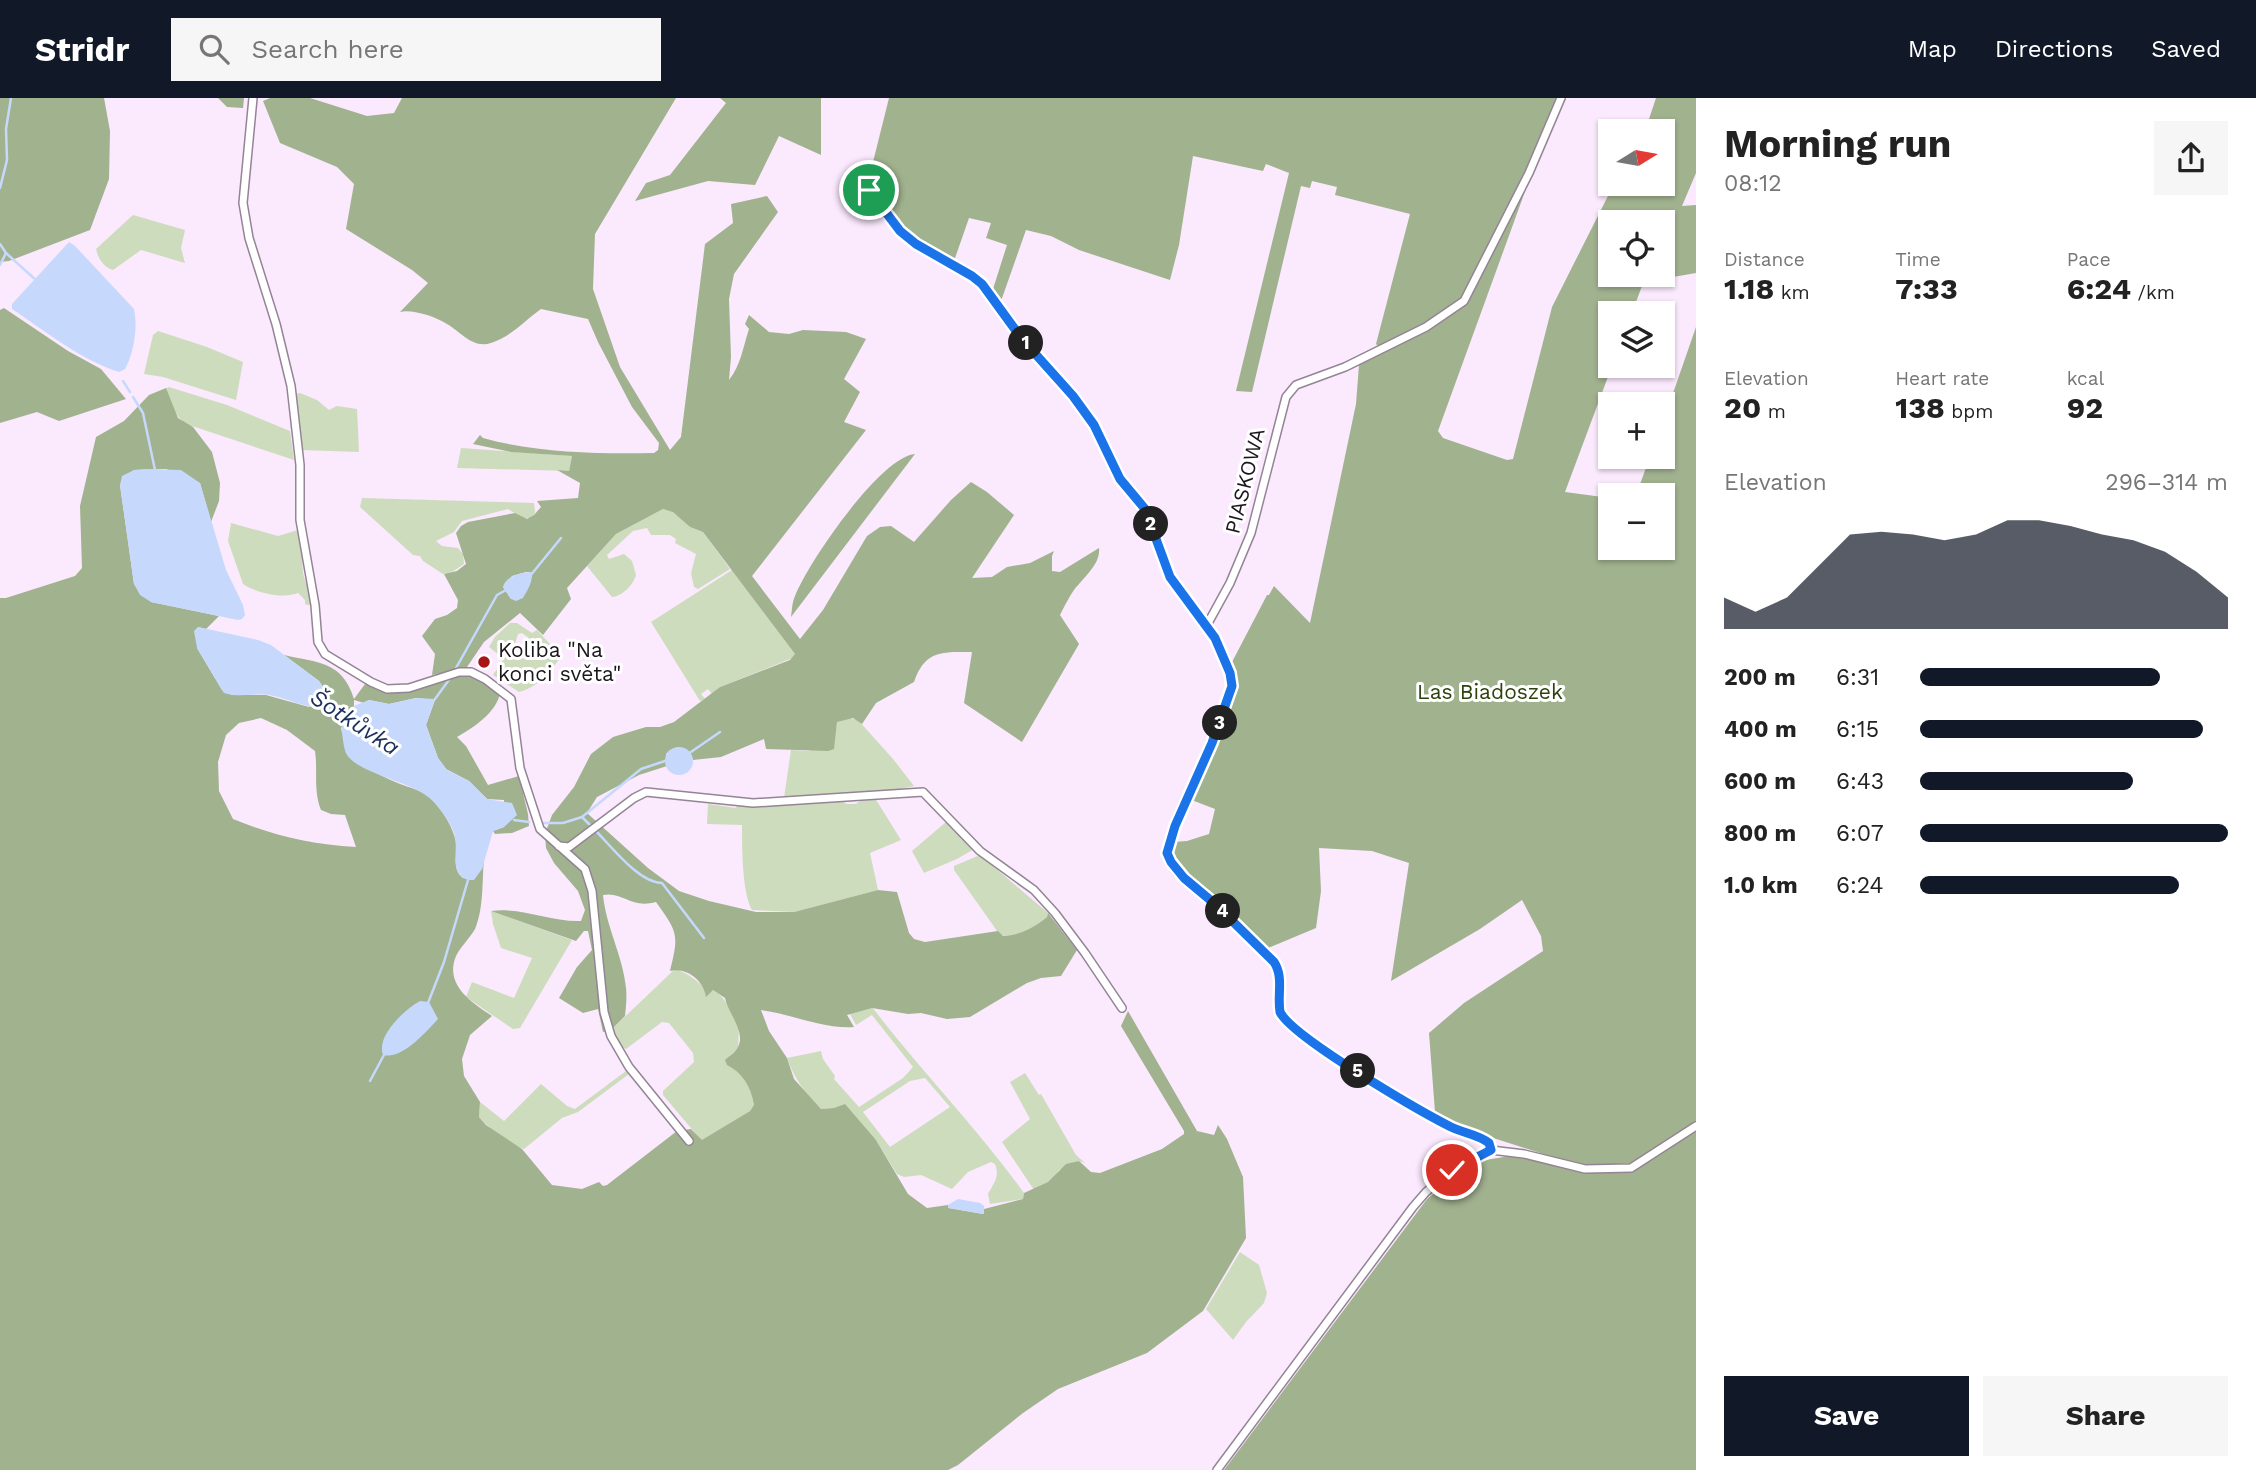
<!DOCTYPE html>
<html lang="en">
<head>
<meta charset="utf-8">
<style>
	body { margin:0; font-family:"Work Sans",sans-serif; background:#f6f6f6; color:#222; height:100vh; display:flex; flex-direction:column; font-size:26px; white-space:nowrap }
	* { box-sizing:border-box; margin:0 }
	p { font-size:23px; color:#767676 }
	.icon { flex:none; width:38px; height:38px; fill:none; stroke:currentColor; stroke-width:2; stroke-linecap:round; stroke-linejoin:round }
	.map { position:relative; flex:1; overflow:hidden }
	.panel { display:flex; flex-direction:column; background:#fff; width:560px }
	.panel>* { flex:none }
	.needle { width:46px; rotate:79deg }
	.tools { position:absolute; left:1598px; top:21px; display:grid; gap:14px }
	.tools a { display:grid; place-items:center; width:77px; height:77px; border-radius:0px; background:#fff; box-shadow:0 2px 5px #0004; font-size:35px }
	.pin { position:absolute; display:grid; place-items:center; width:60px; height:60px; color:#fff; margin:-30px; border:4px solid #fff; border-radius:50%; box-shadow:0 2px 7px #0007 }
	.km { position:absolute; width:35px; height:35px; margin:-18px; border-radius:50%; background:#222; color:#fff; font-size:19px; line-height:35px; text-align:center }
	.round { display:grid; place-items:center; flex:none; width:74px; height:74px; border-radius:0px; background:#f6f6f6 }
	.head { display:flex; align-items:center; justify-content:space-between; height:119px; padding:0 28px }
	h1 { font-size:38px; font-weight:700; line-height:52px }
	.stats { display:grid; grid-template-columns:repeat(3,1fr); gap:10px; height:119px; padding:7px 28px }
	.stats div { display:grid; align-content:center }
	.stats b { font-size:30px; font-weight:700 }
	.stats small { font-size:19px; font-weight:400 }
	.stats p { font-size:19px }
	.chart { height:196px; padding:14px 28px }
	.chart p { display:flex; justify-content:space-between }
	.chart svg { width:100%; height:126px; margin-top:7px; fill:#111827; opacity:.7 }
	.primary-button { display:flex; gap:14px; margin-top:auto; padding:14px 28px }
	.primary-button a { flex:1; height:80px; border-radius:0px; background:#111827; color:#fff; font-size:28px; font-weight:700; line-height:80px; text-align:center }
	.primary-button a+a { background:#f6f6f6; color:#222 }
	ul { padding:0 28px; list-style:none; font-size:23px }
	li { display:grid; grid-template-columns:112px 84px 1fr; align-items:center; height:52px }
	li i { height:18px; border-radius:9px; background:#111827 }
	header { display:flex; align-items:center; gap:42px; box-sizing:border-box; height:98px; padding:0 35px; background:#111827; color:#fff }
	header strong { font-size:33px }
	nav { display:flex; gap:38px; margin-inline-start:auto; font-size:24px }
	.search { width:490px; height:63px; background:#f6f6f6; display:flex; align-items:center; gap:18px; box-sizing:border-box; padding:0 24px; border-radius:0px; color:#767676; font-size:26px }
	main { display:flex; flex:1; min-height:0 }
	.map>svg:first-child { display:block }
	.green { fill:#cedcbe; fill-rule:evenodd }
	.forest { fill:#a1b28f; fill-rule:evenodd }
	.water { fill:#c6d9fc }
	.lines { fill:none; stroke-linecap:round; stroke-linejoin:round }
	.stream { stroke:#c6d9fc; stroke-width:2.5 }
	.street-casing { stroke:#948496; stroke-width:10 }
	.street { stroke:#fff; stroke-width:7 }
	.route-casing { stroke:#fff; stroke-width:14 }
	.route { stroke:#1a73e8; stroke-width:9 }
	.poi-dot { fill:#a81317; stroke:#fff; stroke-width:2.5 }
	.labels { text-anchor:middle; stroke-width:6; stroke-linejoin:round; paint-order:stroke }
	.street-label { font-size:21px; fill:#1b151c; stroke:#fff }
	.poi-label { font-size:21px; fill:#1b151c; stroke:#fff; text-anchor:start }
	.park-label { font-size:21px; fill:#2d420c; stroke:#fff }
	.water-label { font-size:23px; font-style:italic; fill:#1b305c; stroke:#fff }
</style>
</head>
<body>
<header>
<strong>Stridr</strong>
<div class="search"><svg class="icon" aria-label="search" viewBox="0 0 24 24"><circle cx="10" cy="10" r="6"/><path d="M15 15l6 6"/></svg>Search here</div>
<nav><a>Map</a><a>Directions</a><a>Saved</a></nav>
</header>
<main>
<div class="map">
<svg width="1696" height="1372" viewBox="0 0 1696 1372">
	<rect width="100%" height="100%" fill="#fbe9fd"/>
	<g class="green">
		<path d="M133 117 185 132 181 150 185 165 141 152 113 172C103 169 98 160 96 151Z"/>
		<path d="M158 233 207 249 243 264 236 302 163 279 144 276 153 237Z"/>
		<path d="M169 289 227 307 290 333 294 362 186 326C174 317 170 305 166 290Z"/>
		<path d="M300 295 317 302 329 312 337 308 357 311 359 354 301 352 295 296Z"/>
		<path d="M461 350 572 358 569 373 457 370Z"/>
		<path d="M362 400 534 405 535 415 531 420 524 421 508 411 462 423 454 434 436 443 442 448 458 450 463 456 464 466 452 474 443 476 423 463 420 458 413 457 360 409Z"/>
		<path d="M663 411 673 413 690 429 703 434 730 471 698 491 694 489 691 475 696 456 675 445 676 441 670 437H651L647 430 633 433 607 457 609 461 624 456 632 463 636 477C633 487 623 498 612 499L587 468 616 436Z"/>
		<path d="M231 425 278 438 298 432C302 446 302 460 303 474 304 484 312 495 312 508L305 506V502L298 495C284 501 256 495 243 486L228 443Z"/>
		<path d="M732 472 795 556V559L720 589 712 596 708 591 701 596 705 601 700 603 651 524Z"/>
		<path d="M510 525H517L532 535 537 532 561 558C551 574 538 589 519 594L493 577 504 561 489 549 495 539ZM522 535 529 540 527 547 523 546 521 557 517 559 513 552 518 536Z"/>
		<path d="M848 620 858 622 893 661 914 688 895 692 784 700 791 652 808 653 834 645 837 624Z"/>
		<path d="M875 700 901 742 870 755 878 792 794 814 752 812C742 795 742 748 742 727L707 726 708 706 736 710 737 706H802L841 703 847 706H856L863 701Z"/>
		<path d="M946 724 974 751 957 761 924 775 912 753Z"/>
		<path d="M980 757 1048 815 1047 819C1033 830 1018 841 1000 837L954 772V768Z"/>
		<path d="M491 813 572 842 520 930 513 931 466 899 472 884 514 900 532 860 501 850 493 826Z"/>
		<path d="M675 871C691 876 698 885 710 894L713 892C728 900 731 916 739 930L738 950 726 962C730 969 733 968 739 974 748 983 752 995 754 1007L750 1013 702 1043 663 997V993L694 964 693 955 669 925 662 924 626 951 620 948 611 932Z"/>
		<path d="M872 909C921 973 977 1030 1024 1095L1023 1101 990 1106 988 1096C994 1085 1000 1078 995 1066L991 1064 968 1074 952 1091 921 1077 904 1079 897 1076 876 1042 834 1010 821 1011C805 995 795 982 787 960L821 953 823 961 835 978 834 981 859 1009 903 980 913 969 872 917 856 927 850 916ZM925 980 950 1009 890 1049 863 1014 910 983Z"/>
		<path d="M626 973 629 976 578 1014 562 1020 524 1051C508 1046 490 1031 479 1019L480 1004 504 1023 541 986 567 1008 575 1011Z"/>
		<path d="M1025 975 1039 997 1041 996 1076 1057 1085 1065 1079 1063 1059 1072 1052 1082 1034 1092 1002 1044 1030 1021 1010 984Z"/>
		<path d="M1240 1154 1259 1167 1267 1195 1264 1205 1246 1224 1233 1242 1206 1211Z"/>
	</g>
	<g class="forest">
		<path d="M0 0H104L110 33 109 81 90 132 9 163 0 164Z"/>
		<path d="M218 0H244L243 10 227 9Z"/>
		<path d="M270 0H310L367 18 394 15 402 0H676L595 136 593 191 620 269 670 352 681 339 705 146 733 125 731 106 767 98 778 114 734 176 729 201 731 259 729 282C741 267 743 249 749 231L745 226 749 217 769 234 789 236 803 232 846 234 866 241 844 281 860 294 844 324 866 332 752 478 800 541 823 512 867 438 880 429 891 428 914 444 951 402 971 384 987 394 1014 417 972 480 992 479 1007 469 1030 465 1054 453 1052 458V473L1060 474 1099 450C1101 466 1083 480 1074 492 1069 499 1064 509 1060 517L1079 546 1022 644 964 605 972 554C942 554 925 552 914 584L876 605 862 626 853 620 837 624 834 651 828 653 766 651 764 641 721 659 693 662 690 655 670 652 666 656 667 668 639 677 597 699 587 715 648 770 679 793 709 803 756 814H794L878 792 897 794 909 835 914 841 925 844 998 833 1003 838C1021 837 1033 830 1047 819L1048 815 1077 852 1061 878 1041 880 1027 885 970 919 947 921 921 915 908 916 872 910 847 917 854 929C822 931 792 916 761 912L769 933 787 960 794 981 821 1011 834 1010 845 1006 876 1042 908 1096 927 1110 948 1107 949 1110 983 1116 984 1111 1023 1101 1024 1095 1048 1084 1066 1066 1079 1063 1091 1074 1100 1075 1162 1051 1184 1036V1033L1121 928 1128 913 1197 1033 1214 1037 1218 1027 1227 1041 1243 1079 1246 1140 1203 1213 1147 1255 1058 1291 1023 1315 958 1367 948 1372H0V500H6L75 478 82 470 80 408 96 339 124 323 149 297 166 290 178 320 193 329 212 354 220 385 219 403 211 424 200 385 166 371 134 372 120 387 134 486 151 504 219 518 206 531 198 529 197 550 222 592 232 597H266L309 609 325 600 323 589 319 583 284 557C319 565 342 563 354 601L365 586 385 594 456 576 473 578 500 595C497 614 473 630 457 639L466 648 488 687 519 678 528 716 529 728 512 735 495 736 493 733 504 729V702L487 701 469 683 446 671 438 660 426 627 435 602 416 600 389 606 369 602 364 605 354 602V608L341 631 356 665C371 672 385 680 400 686 408 689 417 691 425 696 438 705 451 725 455 740 459 755 450 769 463 780L482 771 484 760C482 782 484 810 475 831 470 840 461 848 456 858 444 887 472 905 492 918L470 937 462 961 464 978 480 1004 479 1019 486 1027 522 1051 552 1087 582 1091 599 1084 603 1088 607 1087 677 1033 691 1031 702 1042 750 1013 754 1007C751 989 743 975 727 967L725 962C729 958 736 954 738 949 746 934 728 915 725 900L713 892 706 899C704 883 687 869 670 873 679 836 678 835 656 804 630 811 623 793 603 797 606 829 623 858 626 890 627 899 626 909 625 918L611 932 603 934 598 911 583 915 559 900 577 869 592 852 588 833H584L576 843 491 813C522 809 549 824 581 823L585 812 578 793 554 765 546 750 545 736 552 717 574 689 591 656 613 639 646 629H660L674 624 720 589 790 562 795 556 703 434 690 429 673 414 663 411 616 436 567 490 571 501 543 537 520 515 484 544 467 569 432 577 435 556 422 538 435 521 447 517 457 510 458 502 444 476 457 473 466 466 456 435 461 428 468 424 515 415 527 421 534 417 541 409 537 403 578 400 580 385 557 372 569 373 572 358 511 354 473 346 480 337 483 340C536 355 599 356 654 355L658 352 659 345 632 309 598 244 588 221 541 211C524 223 512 238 491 245 473 251 461 234 447 226 436 219 413 211 400 214L428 185 412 172 346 131 354 86 337 69 280 45 263 3ZM526 474H531L532 478 522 500 511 501 503 489 512 478ZM261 620 287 632 315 653C318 673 313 692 321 712L331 716 345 717 356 749C310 746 275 738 233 721L219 693 218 664 226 637 239 625Z"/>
		<path d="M720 0H821V57L779 38 755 87 708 83 635 103 646 85 670 77 726 5Z"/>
		<path d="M889 0H1559L1438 333 1443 340 1507 362 1513 361 1552 209 1614 86H1662V33H1645L1656 0H1696V75L1682 108 1696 107V175L1673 179 1663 175 1662 124H1610V177H1646L1632 215H1610V268H1612L1565 394 1610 400V450H1662V397H1636L1650 359H1662L1663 324 1696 229V1024L1633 1065 1581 1068 1456 1028 1435 1014 1429 935 1464 905 1543 853 1541 838 1522 802 1480 831 1391 883 1409 765 1372 753 1319 750 1321 793 1316 830 1268 850 1174 763 1173 744 1187 743 1209 736 1215 711 1189 701C1206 670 1231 622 1236 587 1236 580 1233 572 1231 566L1267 497H1269L1274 488 1310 525 1356 306 1359 267 1384 254 1376 246 1410 116 1335 97 1337 89 1312 83 1310 90 1301 88 1252 294 1236 293 1289 75 1266 66 1263 73 1193 58 1179 147 1170 182 1079 152 1051 138 1026 132 1001 203 993 191 1007 147 986 140 991 125 969 120 954 163C910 142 895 122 868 84Z"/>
		<path d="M4 210 68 253 101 271 126 301 59 323 37 314 0 325V212Z"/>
		<path d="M915 356 791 519C792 513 792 504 795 498 808 465 880 359 915 356Z"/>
		<path d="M1696 1031V1372H1224L1427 1101 1473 1064 1510 1058 1582 1073 1628 1075Z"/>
	</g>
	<g class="water">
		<path d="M69 144 75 148 134 211C138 229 134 255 125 271L119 274C79 261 47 234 12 211V206Z"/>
		<path d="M147 371 181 372 200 385 226 472 243 507 245 517 242 521 238 522 151 504 140 497 134 486 120 387 122 378 134 372Z"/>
		<path d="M531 474C534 483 527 493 523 500L516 503 511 501 503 489C506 478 520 475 531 474Z"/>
		<path d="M198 529 258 542 271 547 319 583 323 589 324 609C305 611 287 600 269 597 254 595 238 600 224 595L197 550 194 533Z"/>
		<path d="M416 600 435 601 426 627 438 660 447 672 469 683 487 701 512 705 517 717 504 729 493 733 482 771 474 782C446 783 460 751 454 735 450 724 441 712 433 703 415 684 361 677 347 657 343 650 343 638 341 630L354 608 369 602 389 606Z"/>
		<circle cx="679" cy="663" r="14"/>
		<path d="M420 903 429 904 438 921C426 934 402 962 383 957 376 938 404 912 420 903Z"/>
		<path d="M958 1101 980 1105 984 1108V1116L948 1110V1107Z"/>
	</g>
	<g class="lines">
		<g class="stream">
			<path d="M0 90 7 62 6 31 11 0"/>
			<path d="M0 146 6 155 37 183"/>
			<path d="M0 167 6 155"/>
			<path d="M123 283 130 294"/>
			<path d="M133 299 143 315 155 372"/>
			<path d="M530 478 561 440"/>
			<path d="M456 570 497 497 506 492"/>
			<path d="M435 601 451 579"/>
			<path d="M323 609 349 620"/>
			<path d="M688 656 720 634"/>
			<path d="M582 719 641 671 668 662"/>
			<path d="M514 722 529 724"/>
			<path d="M541 725H563L582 719 590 727"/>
			<path d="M595 732C612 749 639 785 662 785L704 840"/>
			<path d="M428 905 444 864 468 782"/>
			<path d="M370 983 385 955"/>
		</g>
		<defs>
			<g id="street">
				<path d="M253 0 243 105 249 140 276 226 291 288 300 367V422L315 507 318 544 325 556 371 584 387 591 409 590 459 574H471L485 581 511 601 520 670 540 731 585 771 592 793 604 914 611 938 629 969 689 1043"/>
				<path d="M866 85 878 105 900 133 922 151 972 178 982 186 1022 241 1073 298 1094 327 1120 381 1145 411 1170 479 1207 527"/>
				<path d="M559 748 569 749 634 700 646 694 753 705 923 694 980 753 1034 792 1055 815 1085 855 1122 910"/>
				<path d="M1491 1052C1486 1036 1465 1036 1451 1029 1421 1014 1292 939 1280 913 1277 897 1284 879 1274 864 1255 846 1237 826 1217 808 1201 794 1176 781 1168 760 1159 733 1231 626 1232 586 1232 566 1217 544 1207 527L1230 485 1251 435 1286 299 1296 287 1345 269 1426 229 1464 203 1529 75 1561 0"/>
				<path d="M1491 1052 1524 1056 1585 1071 1631 1070 1696 1028"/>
				<path d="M1217 1372 1413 1109 1426 1094 1452 1072 1491 1052"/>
			</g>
		</defs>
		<use href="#street" class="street-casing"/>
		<use href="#street" class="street"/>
	</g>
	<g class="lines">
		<defs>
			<path id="route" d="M869 92 900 133 916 146 972 178 982 186 1022 241 1073 298 1094 327 1120 381 1145 411 1170 479 1215 540 1230 575 1232 588 1212 645 1175 728 1167 755 1171 764 1184 780 1215 806 1274 864C1284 879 1277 897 1280 914 1292 939 1418 1012 1449 1028 1462 1035 1478 1036 1489 1045L1491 1052 1452 1072"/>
		</defs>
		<use href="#route" class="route-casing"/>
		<use href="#route" class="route"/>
	</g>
	<circle class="poi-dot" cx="484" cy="564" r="7"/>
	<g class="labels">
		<g class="street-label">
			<text transform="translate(1245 383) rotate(-76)" y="7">PIASKOWA</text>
		</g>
		<g class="poi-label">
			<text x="498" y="559">Koliba "Na<tspan x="498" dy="24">konci světa"</tspan></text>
		</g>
		<g class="park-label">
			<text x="1490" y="601">Las Biadoszek</text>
		</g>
		<g class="water-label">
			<text transform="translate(355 624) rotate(33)" y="8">Šotkůvka</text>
		</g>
	</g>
</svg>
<div class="tools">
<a><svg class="needle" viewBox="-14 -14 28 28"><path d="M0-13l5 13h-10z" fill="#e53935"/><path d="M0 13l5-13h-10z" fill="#767676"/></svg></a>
<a><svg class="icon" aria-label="locate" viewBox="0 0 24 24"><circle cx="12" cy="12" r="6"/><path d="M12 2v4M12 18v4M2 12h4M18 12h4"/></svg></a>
<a><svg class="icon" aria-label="layers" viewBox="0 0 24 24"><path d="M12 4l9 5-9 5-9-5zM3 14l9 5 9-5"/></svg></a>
<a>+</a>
<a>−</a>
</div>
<div class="pin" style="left:869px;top:92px;background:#1e9e55"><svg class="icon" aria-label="arrive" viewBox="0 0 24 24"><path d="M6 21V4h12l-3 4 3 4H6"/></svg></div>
<div class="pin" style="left:1452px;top:1072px;background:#d93025"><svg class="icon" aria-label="check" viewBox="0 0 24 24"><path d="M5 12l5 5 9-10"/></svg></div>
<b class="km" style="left:1026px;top:245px">1</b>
<b class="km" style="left:1151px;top:426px">2</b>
<b class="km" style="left:1220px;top:625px">3</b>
<b class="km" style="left:1223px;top:813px">4</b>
<b class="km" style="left:1358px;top:973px">5</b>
</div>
<section class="panel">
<div class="head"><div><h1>Morning run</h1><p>08:12</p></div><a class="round"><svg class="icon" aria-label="share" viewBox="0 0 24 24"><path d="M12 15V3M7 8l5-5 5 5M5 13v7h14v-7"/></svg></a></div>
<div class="stats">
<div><p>Distance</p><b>1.18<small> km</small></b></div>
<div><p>Time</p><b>7:33</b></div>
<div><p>Pace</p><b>6:24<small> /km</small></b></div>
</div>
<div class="stats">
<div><p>Elevation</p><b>20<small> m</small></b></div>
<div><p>Heart rate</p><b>138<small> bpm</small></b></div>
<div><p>kcal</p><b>92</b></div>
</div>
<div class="chart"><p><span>Elevation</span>296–314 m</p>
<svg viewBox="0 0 160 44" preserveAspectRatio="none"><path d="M0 44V33L10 38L20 33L30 22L40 11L50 10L60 11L70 13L80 11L90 6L100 6L110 8L120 11L130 13L140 17L150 24L160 33V44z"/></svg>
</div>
<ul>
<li><b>200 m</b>6:31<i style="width:78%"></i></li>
<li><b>400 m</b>6:15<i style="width:92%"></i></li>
<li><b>600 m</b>6:43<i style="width:69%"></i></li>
<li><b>800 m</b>6:07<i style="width:100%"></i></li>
<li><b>1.0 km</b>6:24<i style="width:84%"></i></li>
</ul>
<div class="primary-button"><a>Save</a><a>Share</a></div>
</section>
</main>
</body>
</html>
